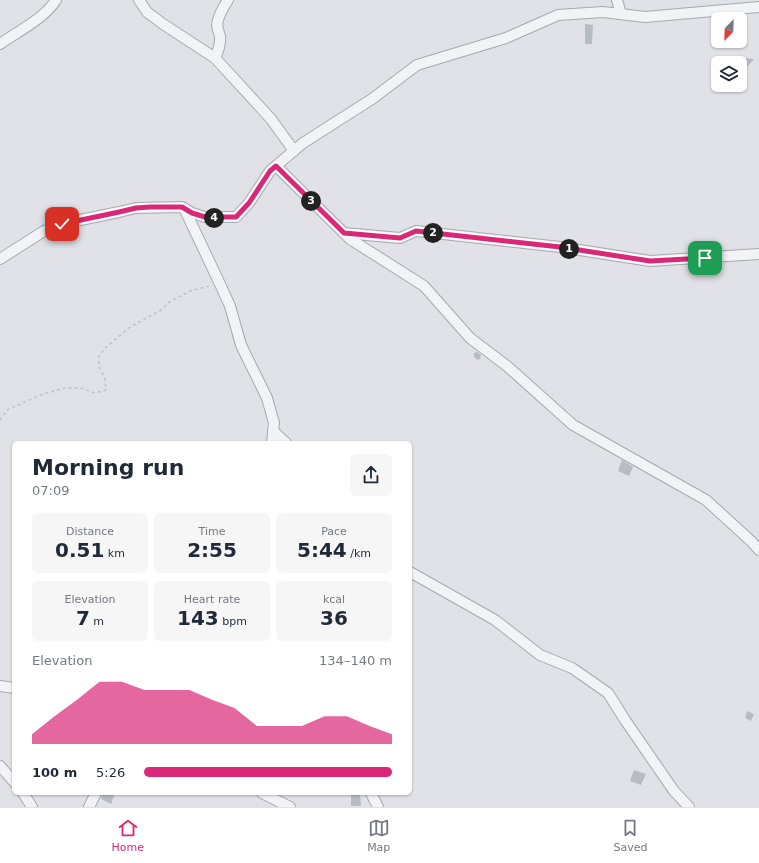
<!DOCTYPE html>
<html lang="en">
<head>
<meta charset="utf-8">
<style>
	body { margin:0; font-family:"DejaVu Sans",sans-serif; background:#f6f6f7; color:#1f2937; height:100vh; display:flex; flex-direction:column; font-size:15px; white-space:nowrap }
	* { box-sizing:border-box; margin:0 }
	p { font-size:13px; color:#747a83 }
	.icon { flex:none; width:22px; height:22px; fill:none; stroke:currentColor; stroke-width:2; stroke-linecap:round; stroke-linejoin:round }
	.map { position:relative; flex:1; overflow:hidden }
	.drawer { position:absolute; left:12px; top:441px; width:400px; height:354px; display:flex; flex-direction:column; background:#fff; border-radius:6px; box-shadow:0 1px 3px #0004 }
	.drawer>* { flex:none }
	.needle { width:26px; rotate:203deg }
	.controls { position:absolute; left:711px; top:12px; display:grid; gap:8px }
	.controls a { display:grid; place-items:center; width:36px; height:36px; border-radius:6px; background:#fff; box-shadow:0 1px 3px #0004; font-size:20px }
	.pin { position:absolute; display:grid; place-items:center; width:34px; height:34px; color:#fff; margin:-17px; border-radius:8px; box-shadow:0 2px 6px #0006 }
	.km { position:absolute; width:20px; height:20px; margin:-10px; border-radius:50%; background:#222; color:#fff; font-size:11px; line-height:20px; text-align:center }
	.round { display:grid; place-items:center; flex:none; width:42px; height:42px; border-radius:6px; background:#f6f6f7 }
	.summary { display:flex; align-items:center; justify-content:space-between; height:68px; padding:0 20px }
	h1 { font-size:22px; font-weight:700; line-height:30px }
	.figures { display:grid; grid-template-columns:repeat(3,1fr); gap:6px; height:68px; padding:4px 20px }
	.figures div { display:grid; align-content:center; border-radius:6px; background:#f6f6f7; text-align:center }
	.figures b { font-size:20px; font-weight:700 }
	.figures small { font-size:11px; font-weight:400 }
	.figures p { font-size:11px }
	.chart { height:112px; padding:8px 20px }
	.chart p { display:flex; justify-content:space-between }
	.chart svg { width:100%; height:72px; margin-top:4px; fill:#db2777; opacity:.7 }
	ul { padding:0 20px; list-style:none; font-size:13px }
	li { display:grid; grid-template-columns:64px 48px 1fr; align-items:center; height:30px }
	li i { height:10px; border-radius:5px; background:#db2777 }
	.dock { display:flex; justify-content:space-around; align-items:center; height:56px; border-top:1px solid #e0e1e3; background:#fff; font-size:11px; color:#747a83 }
	.dock a { display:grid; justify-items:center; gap:2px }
	.dock .active { color:#db2777 }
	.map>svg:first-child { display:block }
	.building { fill:#b7bcc3 }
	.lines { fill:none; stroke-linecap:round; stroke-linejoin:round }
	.minor-casing { stroke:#a6a9b0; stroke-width:12 }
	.path { stroke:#bec0c6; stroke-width:1.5; stroke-dasharray:3 3; stroke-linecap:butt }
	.minor { stroke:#f2f3f6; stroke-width:10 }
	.route-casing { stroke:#fff; stroke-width:8 }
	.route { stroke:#db2777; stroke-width:5 }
</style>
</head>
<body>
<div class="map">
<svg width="759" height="807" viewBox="0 0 759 807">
	<rect width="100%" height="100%" fill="#e0e2e7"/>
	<g class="building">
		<path d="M585 24 593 25 592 44H585Z"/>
		<path d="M743 58H745L754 59 749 65 747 66 742 65V63Z"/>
		<path d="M477 352 481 355 480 359 478 360 474 357V353Z"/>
		<path d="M622 460 633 467 629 476 618 471Z"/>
		<path d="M747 711 754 714 751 721 745 718Z"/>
		<path d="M634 770 646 774 641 785 630 781Z"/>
		<path d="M103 793H115L111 804 101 799Z"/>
		<path d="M351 793H360L361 806H351Z"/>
	</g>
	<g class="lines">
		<defs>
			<g id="minor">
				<path d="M139 0 147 12 163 24 215 58C218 51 221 44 220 36 218 30 216 26 218 20 220 13 224 6 228 0"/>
				<path d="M617 0 621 14"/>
				<path d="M0 44C17 32 45 18 56 0"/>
				<path d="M215 58 271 119 294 151"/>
				<path d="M276 166 350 239 424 286 470 338 507 366 573 425 706 500 752 542 759 550"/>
				<path d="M184 208 220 284 230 306 241 345 267 398 274 423 272 443"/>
				<path d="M344 233 400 238 416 231 560 247 650 261 759 254"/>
				<path d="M0 259 44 231 61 224 119 212 136 208 182 207 192 213 205 217H236L249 203 270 171 303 143 372 99 417 65 506 38 558 15 603 12 645 17 759 7"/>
				<path d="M273 431 286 443"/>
				<path d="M410 572 495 620 540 655 572 668 608 693 625 720 674 791 689 807"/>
				<path d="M0 686 14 688"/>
				<path d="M0 766 14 782"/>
				<path d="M23 793 32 807"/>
				<path d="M262 793 290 807"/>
				<path d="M371 793 378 807"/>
				<path d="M89 807 96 793"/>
			</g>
		</defs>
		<use href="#minor" class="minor-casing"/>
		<path class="path" d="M0 420 7 410 43 394 65 388H81L95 393 106 390 105 379 99 366V356L105 348 130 327 161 310 169 302 190 291 210 286"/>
		<use href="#minor" class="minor"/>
	</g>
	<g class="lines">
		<defs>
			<path id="route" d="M62 224 119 212 136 208 150 207H182L192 213 205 217H236L249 203 270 171 276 166 344 233 400 238 416 231 560 247 650 261 705 258"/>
		</defs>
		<use href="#route" class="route-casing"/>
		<use href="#route" class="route"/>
	</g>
</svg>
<div class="controls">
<a><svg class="needle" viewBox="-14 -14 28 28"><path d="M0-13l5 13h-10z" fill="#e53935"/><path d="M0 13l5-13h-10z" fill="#747a83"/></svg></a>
<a><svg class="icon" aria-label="layers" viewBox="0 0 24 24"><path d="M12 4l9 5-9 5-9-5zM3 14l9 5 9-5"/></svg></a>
</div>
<div class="pin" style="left:705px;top:258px;background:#1e9e55"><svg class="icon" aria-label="arrive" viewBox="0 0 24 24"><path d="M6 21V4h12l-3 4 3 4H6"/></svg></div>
<div class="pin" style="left:62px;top:224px;background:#d93025"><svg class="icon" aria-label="check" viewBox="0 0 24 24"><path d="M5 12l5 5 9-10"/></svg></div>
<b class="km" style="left:569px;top:249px">1</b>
<b class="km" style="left:433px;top:233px">2</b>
<b class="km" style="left:311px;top:201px">3</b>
<b class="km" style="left:214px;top:218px">4</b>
<section class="drawer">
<div class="summary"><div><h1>Morning run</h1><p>07:09</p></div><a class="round"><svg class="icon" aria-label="share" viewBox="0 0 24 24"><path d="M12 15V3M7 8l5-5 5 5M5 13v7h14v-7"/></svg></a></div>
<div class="figures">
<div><p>Distance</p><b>0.51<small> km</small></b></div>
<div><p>Time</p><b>2:55</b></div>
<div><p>Pace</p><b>5:44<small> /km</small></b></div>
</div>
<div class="figures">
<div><p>Elevation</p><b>7<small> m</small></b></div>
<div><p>Heart rate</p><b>143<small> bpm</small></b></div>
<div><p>kcal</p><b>36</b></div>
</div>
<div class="chart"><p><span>Elevation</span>134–140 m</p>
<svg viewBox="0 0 160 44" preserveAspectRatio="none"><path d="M0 44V38L10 27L20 17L30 6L40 6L50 11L60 11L70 11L80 17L90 22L100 33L110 33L120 33L130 27L140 27L150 33L160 38V44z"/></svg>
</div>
<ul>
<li><b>100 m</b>5:26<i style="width:100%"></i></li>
</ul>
</section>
</div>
<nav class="dock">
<a class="active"><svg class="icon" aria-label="home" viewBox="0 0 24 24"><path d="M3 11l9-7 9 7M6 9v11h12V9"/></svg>Home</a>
<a><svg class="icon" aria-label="map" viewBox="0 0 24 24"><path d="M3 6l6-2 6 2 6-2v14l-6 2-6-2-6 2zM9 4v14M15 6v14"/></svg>Map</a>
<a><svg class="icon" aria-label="saved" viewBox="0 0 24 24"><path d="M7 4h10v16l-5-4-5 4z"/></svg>Saved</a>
</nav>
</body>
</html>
